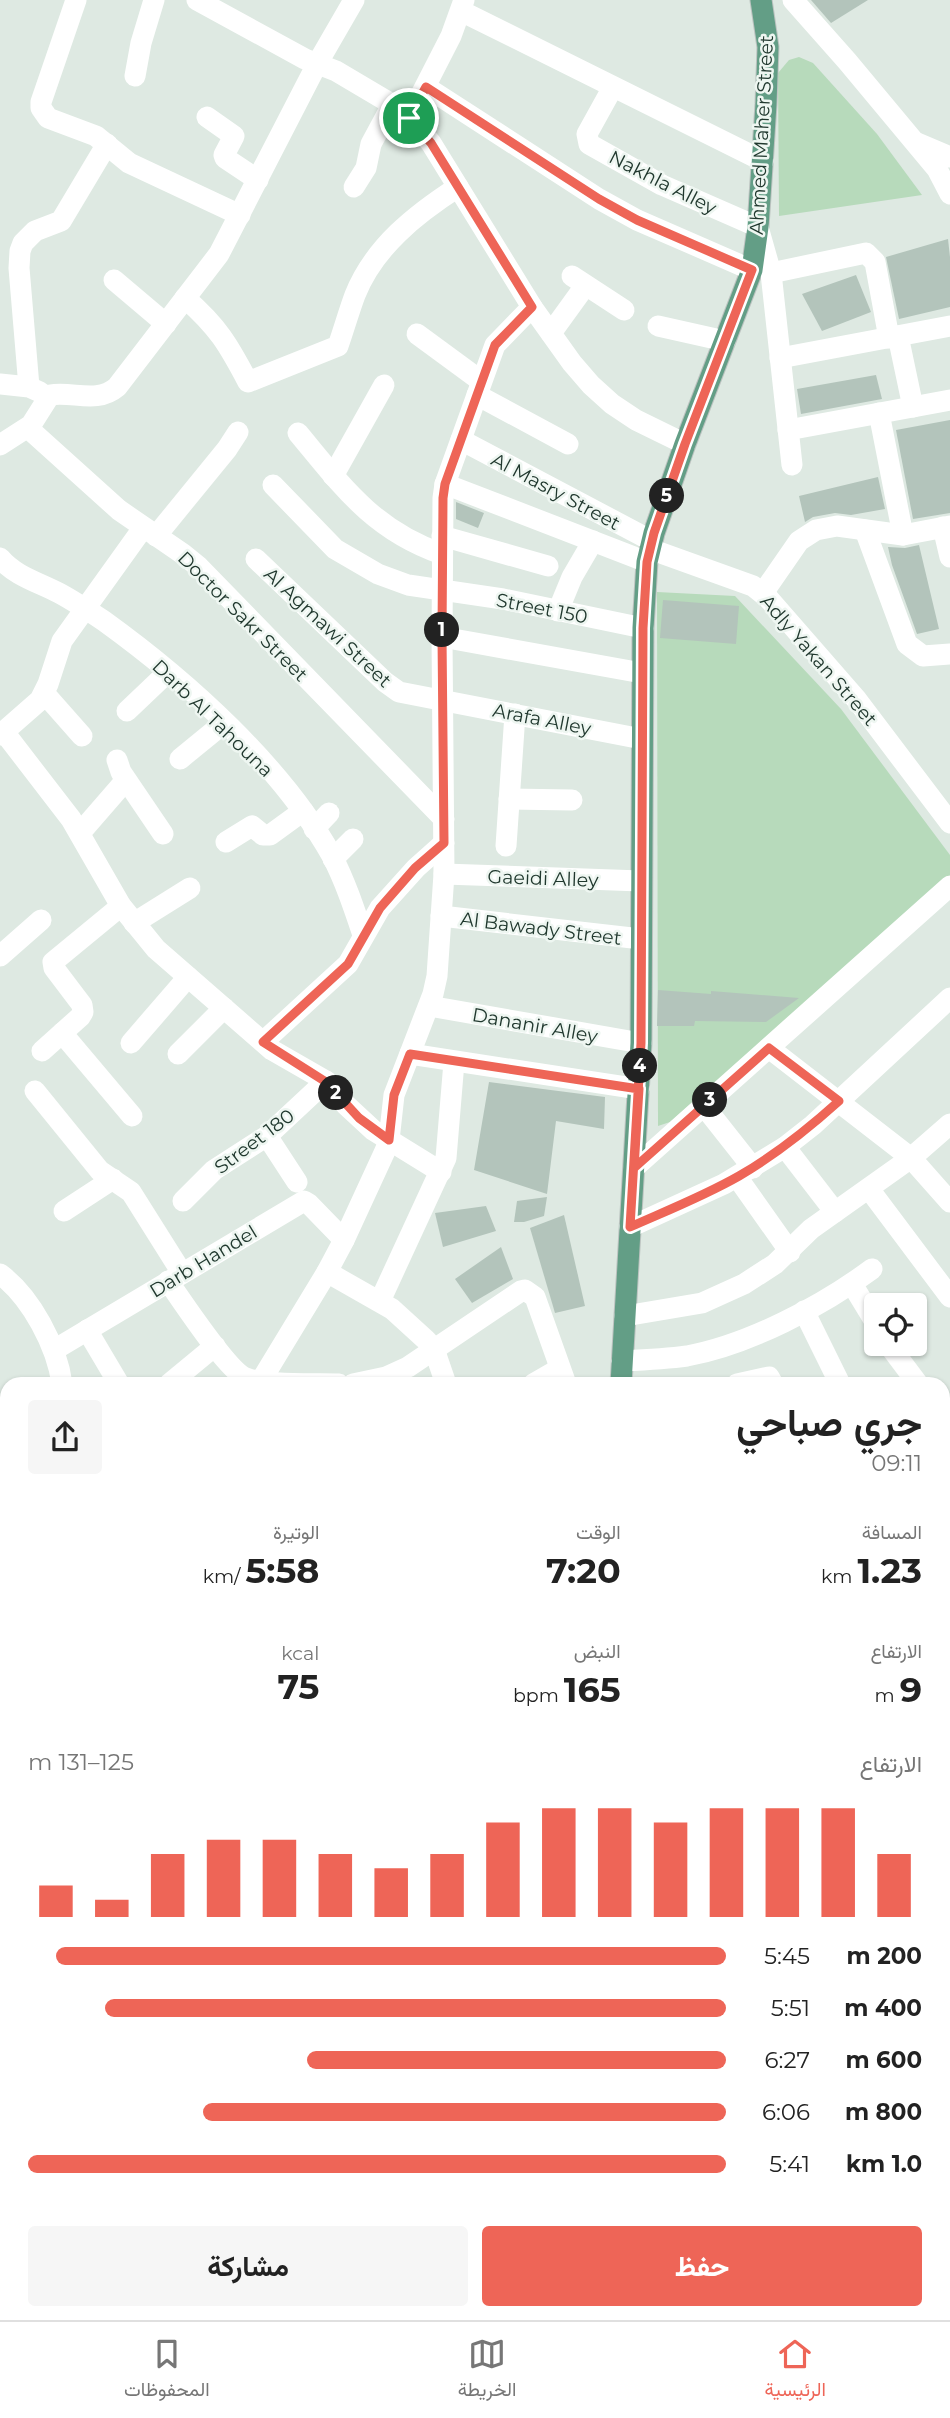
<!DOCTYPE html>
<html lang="ar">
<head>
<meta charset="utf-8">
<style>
	body { margin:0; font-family:Montserrat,Vazirmatn,sans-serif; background:#f6f6f6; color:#222; direction:rtl; height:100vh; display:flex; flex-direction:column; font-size:26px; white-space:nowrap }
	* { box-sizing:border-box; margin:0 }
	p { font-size:23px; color:#767676 }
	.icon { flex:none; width:38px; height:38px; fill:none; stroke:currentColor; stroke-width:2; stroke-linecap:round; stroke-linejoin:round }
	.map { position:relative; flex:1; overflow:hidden; direction:ltr }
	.panel { position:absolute; left:0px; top:1377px; width:950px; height:943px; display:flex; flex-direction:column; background:#fff; border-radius:21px 21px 0 0; box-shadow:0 2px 5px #0004; direction:rtl }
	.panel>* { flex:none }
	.buttons { position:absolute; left:864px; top:1293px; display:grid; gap:14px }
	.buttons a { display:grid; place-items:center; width:63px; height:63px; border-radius:7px; background:#fff; box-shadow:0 2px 5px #0004; font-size:35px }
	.pin { position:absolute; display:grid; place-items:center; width:60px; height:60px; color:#fff; margin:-30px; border:4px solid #fff; border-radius:50%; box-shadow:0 2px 7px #0007 }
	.km { position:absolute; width:35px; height:35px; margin:-18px; border-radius:50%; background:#222; color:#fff; font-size:19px; line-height:35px; text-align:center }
	.round { display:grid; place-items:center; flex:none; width:74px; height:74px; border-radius:7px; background:#f6f6f6 }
	.summary { display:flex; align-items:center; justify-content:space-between; height:119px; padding:0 28px }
	h1 { font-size:38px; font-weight:700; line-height:52px }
	.figures { display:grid; grid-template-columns:repeat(3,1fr); gap:10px; height:119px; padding:7px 28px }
	.figures div { display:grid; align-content:center }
	.figures b { font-size:35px; font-weight:700 }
	.figures small { font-size:19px; font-weight:400 }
	.figures p { font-size:19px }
	.chart { height:196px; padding:14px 28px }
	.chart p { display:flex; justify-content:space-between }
	.chart svg { width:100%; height:126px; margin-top:7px; stroke:#ee6557; stroke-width:6 }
	.button { display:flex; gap:14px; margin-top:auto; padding:14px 28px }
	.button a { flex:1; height:80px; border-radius:7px; background:#ee6557; color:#fff; font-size:28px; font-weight:700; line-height:80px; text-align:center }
	.button a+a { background:#f6f6f6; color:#222 }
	ul { padding:0 28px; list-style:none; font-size:23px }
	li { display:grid; grid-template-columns:112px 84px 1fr; align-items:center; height:52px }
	li i { height:18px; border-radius:9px; background:#ee6557 }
	.dock { display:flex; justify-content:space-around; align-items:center; height:98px; border-top:2px solid #e0e0e0; background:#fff; font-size:19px; color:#767676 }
	.dock a { display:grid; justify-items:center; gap:4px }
	.dock .selected { color:#ee6557 }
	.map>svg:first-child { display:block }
	.green { fill:#b7dabb }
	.water { fill:#86cdce }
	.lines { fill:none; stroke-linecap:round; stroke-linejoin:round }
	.canal { stroke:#86cdce; stroke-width:19 }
	.building { fill:#b3c4bb }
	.major-casing { stroke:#bcc3c0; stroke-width:23 }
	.minor { stroke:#fff; stroke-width:21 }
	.major { stroke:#639e86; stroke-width:21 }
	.route-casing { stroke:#fff; stroke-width:14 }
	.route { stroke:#ee6557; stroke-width:9 }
	.labels { text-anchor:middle; stroke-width:5; stroke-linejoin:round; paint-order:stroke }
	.street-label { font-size:19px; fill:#20382e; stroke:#eef6f1 }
</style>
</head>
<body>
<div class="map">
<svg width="950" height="2320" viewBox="0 0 950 2320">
	<rect width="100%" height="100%" fill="#dee9e2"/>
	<g class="green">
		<path d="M799 57 813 63 877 134 922 195 779 216 778 73 789 60Z"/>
		<path d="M657 592 735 596 841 709 950 855V877L670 1122 658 1126Z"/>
	</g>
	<g class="water">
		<path d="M0 1865 7 1876V2045L0 2022Z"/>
		<path d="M19 2314H137V2320H18Z"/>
	</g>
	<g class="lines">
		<g class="canal">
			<path d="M943 2237 950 2249"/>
			<path d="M345 2314 379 2320"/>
			<path d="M277 2319 331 2314"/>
		</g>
	</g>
	<g class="building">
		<path d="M811 0H868L831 23Z"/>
		<path d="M948 239 950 257V307L899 319 886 257Z"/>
		<path d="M856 275 871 312 822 331 802 294Z"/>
		<path d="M876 375 882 399 801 414 797 389Z"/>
		<path d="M950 420V513L913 519 896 430Z"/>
		<path d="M878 477 885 509 851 515 835 513 813 517 805 522 799 496Z"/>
		<path d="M456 502 484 513 478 528 456 519Z"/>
		<path d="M919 545 939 629 917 634 892 565 888 547 905 548Z"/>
		<path d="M663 600 739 606 736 644 660 638Z"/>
		<path d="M658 990 711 994V991L799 998 766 1022 695 1021 694 1026H657Z"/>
		<path d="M489 1082 605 1097 604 1129 556 1121 547 1194 474 1170Z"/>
		<path d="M547 1197 544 1216 524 1222H514L517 1201Z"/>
		<path d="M486 1206 496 1231 443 1247 435 1213Z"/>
		<path d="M564 1215 585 1306 555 1313 530 1228Z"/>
		<path d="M501 1247 513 1279 472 1303 455 1279Z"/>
	</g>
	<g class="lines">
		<defs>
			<g id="major">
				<path d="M621 1384 641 1043 643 628 647 562 654 533 685 444 752 270 758 227 766 104 768 47 761 0"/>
				<path d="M943 2151 950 2168"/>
			</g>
		</defs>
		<use href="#major" class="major-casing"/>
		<g class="minor">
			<path d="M76 0 41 102V108L48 118 96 136 129 163 240 215"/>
			<path d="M197 0 305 59 336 71 385 100 409 118 431 143 532 307 572 363 591 385 612 404 636 420 685 444"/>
			<path d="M793 0 847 61 937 169 950 194"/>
			<path d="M461 11 763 161"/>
			<path d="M135 76 141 43 154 0"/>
			<path d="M426 87 599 199 637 220 752 270"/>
			<path d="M613 87 587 134 589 144 662 185 758 227 771 273 792 465"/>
			<path d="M207 117 234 136 224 155 225 158 258 180"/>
			<path d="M409 118 451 36 464 0"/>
			<path d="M917 143 950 157"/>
			<path d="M354 187 366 168 371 144 392 105"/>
			<path d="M771 273 866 253 875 262 889 338"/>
			<path d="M572 276 624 310"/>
			<path d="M114 280 166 324"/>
			<path d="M185 298C218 327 228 344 248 382L338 346C344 329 349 311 355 295 374 247 416 214 458 187"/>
			<path d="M658 326 725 341"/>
			<path d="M551 333 585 286"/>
			<path d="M417 334 481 381"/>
			<path d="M898 336 913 407"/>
			<path d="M780 358 950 326"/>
			<path d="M0 384 29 387 40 392"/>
			<path d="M29 387 19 268 20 251 23 243 35 231 61 221 107 144"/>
			<path d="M477 395 568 444"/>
			<path d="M879 413 903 535"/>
			<path d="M28 428 119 510 183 554 199 567 444 819"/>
			<path d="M788 430 950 400"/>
			<path d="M298 433C342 486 373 530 442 554"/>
			<path d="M461 440 652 541"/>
			<path d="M0 445 31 425 50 395C73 391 97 404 117 387L219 254 317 64 354 0"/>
			<path d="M333 476 384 385"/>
			<path d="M445 484 647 562"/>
			<path d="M273 485 335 549 378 574 408 585 503 599 643 628"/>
			<path d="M943 527 950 557"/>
			<path d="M865 530 907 644 923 656 950 654"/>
			<path d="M156 536 227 449 238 432"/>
			<path d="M442 536 548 566"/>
			<path d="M650 549 753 586 768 598 857 700 950 823"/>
			<path d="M0 558C15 576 38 582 59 593 74 601 89 611 104 621 187 681 282 766 332 856 345 881 354 908 363 935"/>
			<path d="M256 559 385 682 399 692 642 739"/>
			<path d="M763 593 799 541 816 530 837 526 903 535 950 526"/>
			<path d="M558 611 572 577 593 541"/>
			<path d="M442 637 642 673"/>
			<path d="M44 693 82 736"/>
			<path d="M127 711 168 672"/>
			<path d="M4 732 71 819 121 906 156 949 272 1050 326 1081 346 1105 373 1130 441 1172"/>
			<path d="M0 735 40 700 48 684 62 641 143 528"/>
			<path d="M180 759 224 723"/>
			<path d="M117 760 121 772 163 834"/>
			<path d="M509 799 572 800"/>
			<path d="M314 829 329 813"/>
			<path d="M80 833 126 780"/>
			<path d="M226 842 252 826 263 835H270L303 811"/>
			<path d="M506 846 515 714"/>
			<path d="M333 859 353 839"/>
			<path d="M444 874 641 881"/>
			<path d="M441 916 641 939"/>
			<path d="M134 923 190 888"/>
			<path d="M0 956 41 920"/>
			<path d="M429 1006 641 1043"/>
			<path d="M62 1033 132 1116"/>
			<path d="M263 1042 348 964 380 908 416 868 444 843"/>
			<path d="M131 1043 188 977"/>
			<path d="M769 1048 911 1158 950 1202"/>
			<path d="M42 1051 80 1017 83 1012 82 1005 54 968 53 962 121 906"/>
			<path d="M178 1054 224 1008"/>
			<path d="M410 1054 639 1089"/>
			<path d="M35 1091 100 1171 131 1192 182 1273"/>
			<path d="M704 1106 753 1168"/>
			<path d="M267 1136 297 1182"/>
			<path d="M785 1147 835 1212"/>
			<path d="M634 1168 950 886"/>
			<path d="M737 1177 790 1252"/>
			<path d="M869 1189 950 1297"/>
			<path d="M183 1201 214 1170 267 1136 326 1081"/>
			<path d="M64 1211 113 1179"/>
			<path d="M630 1227 724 1184 785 1147 813 1125 950 998"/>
			<path d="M327 1272 392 1309 426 1340 434 1349 446 1384"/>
			<path d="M0 1274C31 1297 57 1346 62 1384"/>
			<path d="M168 1281C182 1301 228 1371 246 1378 265 1386 317 1383 339 1384"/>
			<path d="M852 1284 877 1325"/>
			<path d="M380 1301 446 1158 454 1062"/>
			<path d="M804 1311 840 1384"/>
			<path d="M625 1316 702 1303 744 1284 775 1264 811 1229 911 1158 950 1124"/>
			<path d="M87 1330 119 1384"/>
			<path d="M888 1344 918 1384"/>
			<path d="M54 1350 304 1201 309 1204 344 1240"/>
			<path d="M622 1361C643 1360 665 1359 687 1356 748 1345 822 1306 872 1269"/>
			<path d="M169 1384 215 1346"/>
			<path d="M259 1384 327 1272 344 1240 385 1151 389 1140 394 1095 433 994 437 976 444 874 442 637 443 498 445 484 495 345 532 307"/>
			<path d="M353 1384 386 1377 408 1367 521 1291 525 1290 535 1297 566 1384"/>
			<path d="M533 1384 559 1369"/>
			<path d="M737 1384 769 1377 773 1384"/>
			<path d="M0 1408 7 1407"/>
			<path d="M943 1419 949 1427"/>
			<path d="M943 1468 950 1478"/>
			<path d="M0 1532 7 1523"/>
			<path d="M943 1613 950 1626"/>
			<path d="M0 1688 7 1681"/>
			<path d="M943 1838 950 1835"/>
			<path d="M0 1840 7 1850"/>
			<path d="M943 1898 950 1899"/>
			<path d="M943 1974 950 1977"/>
			<path d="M0 2097 7 2125"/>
			<path d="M943 2106 950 2101"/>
			<path d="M0 2150 7 2149"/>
			<path d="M943 2286 950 2304"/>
			<path d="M418 2314 437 2320"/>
			<path d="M538 2314 539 2320"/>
			<path d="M3 2320 7 2300"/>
			<path d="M176 2320 237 2314"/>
		</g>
		<use href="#major" class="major"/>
	</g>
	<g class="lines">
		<defs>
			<path id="route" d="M409 118 431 143 532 307 495 345 445 484 443 498 442 636 444 843 415 868 380 908 348 964 263 1042 326 1082 359 1118 389 1140 394 1095 410 1054 639 1089 634 1168 769 1048 839 1101C808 1129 775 1155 739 1176 704 1196 666 1211 630 1227L641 1043 643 628 647 562 654 533 685 444 752 270 637 220 599 199 426 87 409 118"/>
		</defs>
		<use href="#route" class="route-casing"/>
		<use href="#route" class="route"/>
	</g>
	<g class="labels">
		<g class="street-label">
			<text transform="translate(761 135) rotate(-87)" y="7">Ahmed Maher Street</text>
			<text transform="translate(663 182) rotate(27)" y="7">Nakhla Alley</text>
			<text transform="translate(556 491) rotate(28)" y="7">Al Masry Street</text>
			<text transform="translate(542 608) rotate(11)" y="7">Street 150</text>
			<text transform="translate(243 616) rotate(45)" y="7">Doctor Sakr Street</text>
			<text transform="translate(328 627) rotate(43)" y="7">Al Agmawi Street</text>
			<text transform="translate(819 660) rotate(49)" y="7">Adly Yakan Street</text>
			<text transform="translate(213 718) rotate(44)" y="7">Darb Al Tahouna</text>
			<text transform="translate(542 719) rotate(11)" y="7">Arafa Alley</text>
			<text transform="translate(543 878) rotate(2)" y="7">Gaeidi Alley</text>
			<text transform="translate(541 928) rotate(7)" y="7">Al Bawady Street</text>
			<text transform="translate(535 1025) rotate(10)" y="7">Dananir Alley</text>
			<text transform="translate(254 1141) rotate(-37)" y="7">Street 180</text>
			<text transform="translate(203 1261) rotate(-31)" y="7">Darb Handel</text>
		</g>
	</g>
</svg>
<div class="buttons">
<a><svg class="icon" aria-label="locate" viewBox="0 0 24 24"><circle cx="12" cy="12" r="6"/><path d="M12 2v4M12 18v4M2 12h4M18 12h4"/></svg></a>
</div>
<div class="pin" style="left:409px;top:118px;background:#1e9e55"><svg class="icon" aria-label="arrive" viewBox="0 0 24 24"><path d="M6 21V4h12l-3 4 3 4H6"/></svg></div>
<b class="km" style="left:442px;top:630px">1</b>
<b class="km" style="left:336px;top:1093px">2</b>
<b class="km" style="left:710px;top:1100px">3</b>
<b class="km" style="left:640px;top:1066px">4</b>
<b class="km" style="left:667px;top:496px">5</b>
<section class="panel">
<div class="summary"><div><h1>جري صباحي</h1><p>09:11</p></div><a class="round"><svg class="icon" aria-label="share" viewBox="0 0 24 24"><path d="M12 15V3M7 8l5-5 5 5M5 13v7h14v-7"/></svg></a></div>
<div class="figures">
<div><p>المسافة</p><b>1.23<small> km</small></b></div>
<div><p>الوقت</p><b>7:20</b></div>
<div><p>الوتيرة</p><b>5:58<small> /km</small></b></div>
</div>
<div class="figures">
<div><p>الارتفاع</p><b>9<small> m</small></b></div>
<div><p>النبض</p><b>165<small> bpm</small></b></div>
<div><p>kcal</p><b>75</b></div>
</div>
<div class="chart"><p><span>الارتفاع</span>125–131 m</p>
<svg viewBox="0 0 160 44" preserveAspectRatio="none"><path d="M5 44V33M15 44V38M25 44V22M35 44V17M45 44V17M55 44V22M65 44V27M75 44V22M85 44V11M95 44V6M105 44V6M115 44V11M125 44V6M135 44V6M145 44V6M155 44V22"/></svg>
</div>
<ul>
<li><b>200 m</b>5:45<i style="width:96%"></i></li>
<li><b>400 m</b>5:51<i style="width:89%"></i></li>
<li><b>600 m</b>6:27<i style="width:60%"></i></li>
<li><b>800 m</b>6:06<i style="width:75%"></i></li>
<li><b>1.0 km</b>5:41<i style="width:100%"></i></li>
</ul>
<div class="button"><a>حفظ</a><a>مشاركة</a></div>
</section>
</div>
<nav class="dock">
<a class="selected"><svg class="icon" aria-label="home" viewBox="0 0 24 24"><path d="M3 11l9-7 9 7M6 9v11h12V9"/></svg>الرئيسية</a>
<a><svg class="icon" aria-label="map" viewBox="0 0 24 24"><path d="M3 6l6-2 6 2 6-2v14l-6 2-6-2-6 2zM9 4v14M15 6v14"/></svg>الخريطة</a>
<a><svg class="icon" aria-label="saved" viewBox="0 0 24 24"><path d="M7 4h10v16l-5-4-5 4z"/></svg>المحفوظات</a>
</nav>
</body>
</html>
